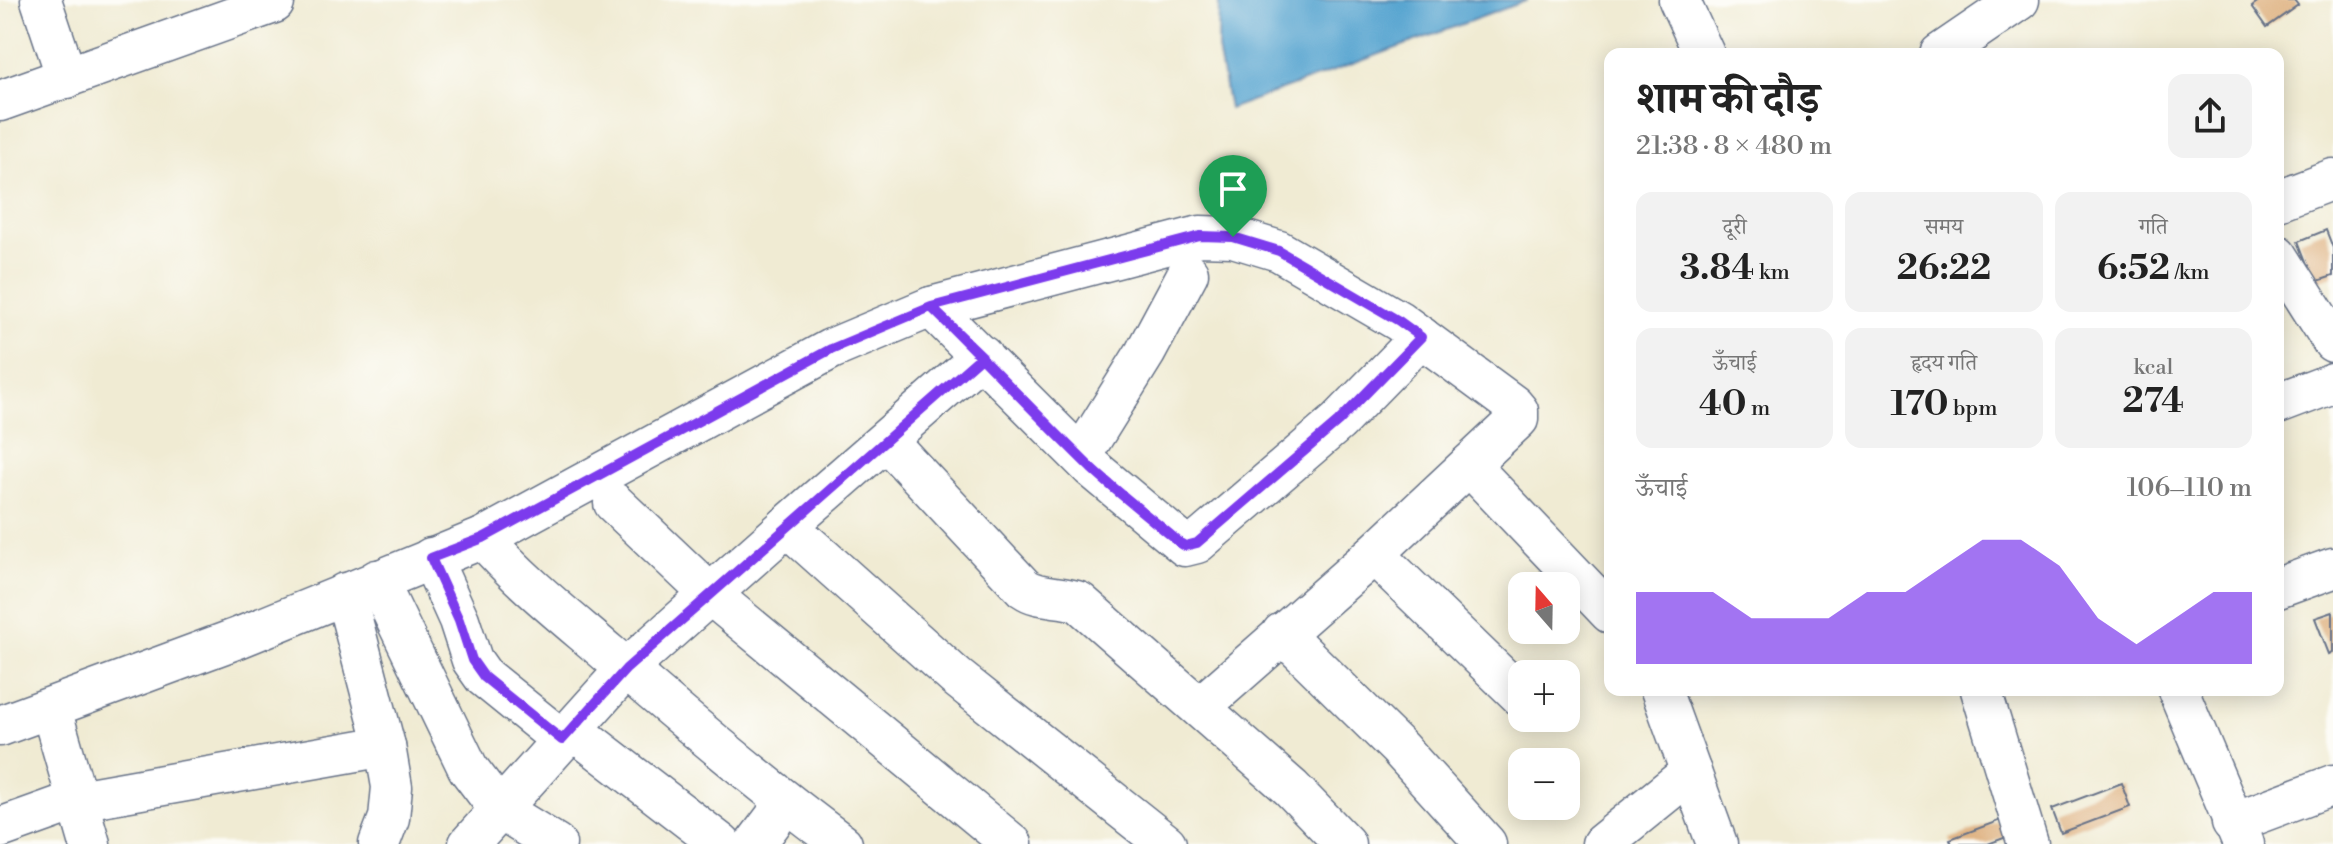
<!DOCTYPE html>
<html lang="hi">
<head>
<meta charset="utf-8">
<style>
	body { margin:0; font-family:"Libre Bodoni","Noto Serif Devanagari",serif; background:#f2f2f2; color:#222; height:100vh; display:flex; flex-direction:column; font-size:30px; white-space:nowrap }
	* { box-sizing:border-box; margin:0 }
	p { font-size:26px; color:#767676 }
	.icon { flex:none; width:44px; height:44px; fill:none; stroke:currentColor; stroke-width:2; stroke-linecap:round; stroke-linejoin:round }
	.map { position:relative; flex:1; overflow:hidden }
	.side { position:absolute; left:1604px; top:48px; width:680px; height:648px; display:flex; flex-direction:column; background:#fff; border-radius:16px; box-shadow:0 4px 20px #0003 }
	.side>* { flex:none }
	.needle { width:52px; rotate:340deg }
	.tools { position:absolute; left:1508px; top:572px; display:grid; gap:16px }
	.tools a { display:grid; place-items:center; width:72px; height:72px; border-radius:16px; background:#fff; box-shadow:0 4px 20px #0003; font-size:40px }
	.pin { position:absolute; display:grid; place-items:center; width:68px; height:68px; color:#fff; margin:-82px -34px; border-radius:50% 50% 50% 0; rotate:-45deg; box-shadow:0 0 8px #0007 }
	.pin .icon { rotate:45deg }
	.round { display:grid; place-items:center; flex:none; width:84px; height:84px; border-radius:16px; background:#f2f2f2 }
	.summary { display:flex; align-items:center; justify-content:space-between; height:136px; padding:0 32px }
	h1 { font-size:44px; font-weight:700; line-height:60px }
	.figures { display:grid; grid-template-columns:repeat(3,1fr); gap:12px; height:136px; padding:8px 32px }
	.figures div { display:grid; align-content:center; border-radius:16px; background:#f2f2f2; text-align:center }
	.figures b { font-size:34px; font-weight:700 }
	.figures small { font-size:22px; font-weight:400 }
	.figures p { font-size:22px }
	.chart { height:224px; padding:16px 32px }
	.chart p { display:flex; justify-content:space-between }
	.chart svg { width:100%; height:144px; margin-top:8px; fill:#7c3aed; opacity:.7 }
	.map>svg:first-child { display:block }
	.water { fill:#56a4d0; stroke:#386a97; stroke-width:2 }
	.building { fill:#dfb383 }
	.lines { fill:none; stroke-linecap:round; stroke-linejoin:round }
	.minor-casing { stroke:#667187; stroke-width:43 }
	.minor { stroke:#fff; stroke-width:40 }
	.route-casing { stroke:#fff; stroke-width:16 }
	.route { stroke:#7c3aed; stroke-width:10 }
</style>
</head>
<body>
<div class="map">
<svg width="2333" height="844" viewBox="0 0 2333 844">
	<rect width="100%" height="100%" fill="#fdfcf7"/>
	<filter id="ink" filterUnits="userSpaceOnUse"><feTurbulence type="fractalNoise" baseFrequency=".0125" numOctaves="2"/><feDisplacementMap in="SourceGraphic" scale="16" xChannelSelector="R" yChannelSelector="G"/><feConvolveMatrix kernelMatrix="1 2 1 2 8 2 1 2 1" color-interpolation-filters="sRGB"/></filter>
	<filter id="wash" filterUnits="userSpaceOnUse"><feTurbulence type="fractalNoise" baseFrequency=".006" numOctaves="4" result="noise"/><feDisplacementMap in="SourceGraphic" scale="32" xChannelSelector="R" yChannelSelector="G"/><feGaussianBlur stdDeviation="1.8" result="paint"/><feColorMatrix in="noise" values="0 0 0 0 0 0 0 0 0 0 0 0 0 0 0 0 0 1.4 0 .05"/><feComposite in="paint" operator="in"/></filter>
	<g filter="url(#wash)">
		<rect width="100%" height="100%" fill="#f0ebd3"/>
		<path class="water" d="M1219 0H1528L1229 109 1218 49Z"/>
		<g id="blocks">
			<g class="building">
				<path d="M2260 0H2294L2298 5 2267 27 2252 6Z"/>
				<path d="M2326 230 2333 248V276L2315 282 2299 241Z"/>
				<path d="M2333 612V652L2329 654 2315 618Z"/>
				<path d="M2121 783 2130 807 2061 833 2052 809Z"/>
				<path d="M2006 818 2012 835 1988 844H1952L1950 839Z"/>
			</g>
		</g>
	</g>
	<g filter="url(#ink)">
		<use href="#blocks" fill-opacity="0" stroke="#667187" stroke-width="2"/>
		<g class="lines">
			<defs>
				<g id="minor">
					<path d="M41 0 67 78"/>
					<path d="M1679 0 1704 54"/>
					<path d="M1940 54 2019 0"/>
					<path d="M0 101 274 3"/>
					<path d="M2278 200 2333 179"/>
					<path d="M2278 255 2333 342"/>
					<path d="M931 307 1092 468 1185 546 1197 543 1338 422 1421 337"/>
					<path d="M2278 404 2333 383"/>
					<path d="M887 441 1024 588C1039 599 1061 595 1079 602L1291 788 1345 844"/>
					<path d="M1081 456 1145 353 1188 273"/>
					<path d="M1469 465 1610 613"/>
					<path d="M614 503 711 595 1012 844"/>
					<path d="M787 526 982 356"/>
					<path d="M483 538 831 349 931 307 1200 236 1233 237 1279 251 1399 321 1513 405 1518 411V419L1374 554 1200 707"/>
					<path d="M1374 554 1522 697"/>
					<path d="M431 558 459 620 472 660 484 677 562 740"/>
					<path d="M377 580 468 768 499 809 556 844"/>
					<path d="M2278 588 2333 568"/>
					<path d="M345 593 385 746 392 787 389 818 379 844"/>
					<path d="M1282 633 1399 748 1486 844"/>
					<path d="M1661 690 1717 844"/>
					<path d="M1981 690 2028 844"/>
					<path d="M2178 690 2243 844"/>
					<path d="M51 709 90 844"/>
					<path d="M0 726 238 638 483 538C520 581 566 617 609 654 685 720 762 785 842 844"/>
					<path d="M573 730 721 844"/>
					<path d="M2232 823 2333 785"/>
					<path d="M0 828 78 800 385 746"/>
					<path d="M469 844 626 669 787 526 956 677 1166 844"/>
					<path d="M755 844 786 803"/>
					<path d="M1602 844 1691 772"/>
				</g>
			</defs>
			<use href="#minor" class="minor-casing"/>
			<use href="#minor" class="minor"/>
		</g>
	</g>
	<g class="lines" filter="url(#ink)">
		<defs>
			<path id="route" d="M1233 237 1200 236 931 307 982 356 626 669 562 740 484 677 472 660 459 620 431 558 483 538 831 349 931 307C985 360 1037 415 1091 468 1119 494 1151 518 1180 543L1185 546 1197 543 1338 422 1421 337 1399 321 1279 251 1233 237"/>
		</defs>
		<use href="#route" class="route-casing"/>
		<use href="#route" class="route"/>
	</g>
</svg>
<div class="tools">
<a><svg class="needle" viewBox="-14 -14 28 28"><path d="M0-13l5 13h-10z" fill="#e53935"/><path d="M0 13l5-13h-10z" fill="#767676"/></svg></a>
<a>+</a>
<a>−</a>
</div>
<div class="pin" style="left:1233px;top:237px;background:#1e9e55"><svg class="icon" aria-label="arrive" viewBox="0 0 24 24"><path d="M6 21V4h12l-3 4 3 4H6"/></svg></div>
<section class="side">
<div class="summary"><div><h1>शाम की दौड़</h1><p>21:38 · 8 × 480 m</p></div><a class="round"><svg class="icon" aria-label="share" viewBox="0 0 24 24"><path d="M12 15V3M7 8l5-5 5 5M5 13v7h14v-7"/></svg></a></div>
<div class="figures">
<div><p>दूरी</p><b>3.84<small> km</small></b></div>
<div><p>समय</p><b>26:22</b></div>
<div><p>गति</p><b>6:52<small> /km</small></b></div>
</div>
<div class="figures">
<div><p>ऊँचाई</p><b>40<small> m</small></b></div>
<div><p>हृदय गति</p><b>170<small> bpm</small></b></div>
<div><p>kcal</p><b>274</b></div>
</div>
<div class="chart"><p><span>ऊँचाई</span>106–110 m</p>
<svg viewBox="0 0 160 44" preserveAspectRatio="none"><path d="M0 44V22L10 22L20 22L30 30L40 30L50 30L60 22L70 22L80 14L90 6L100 6L110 14L120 30L130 38L140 30L150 22L160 22V44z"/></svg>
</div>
</section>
</div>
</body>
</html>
